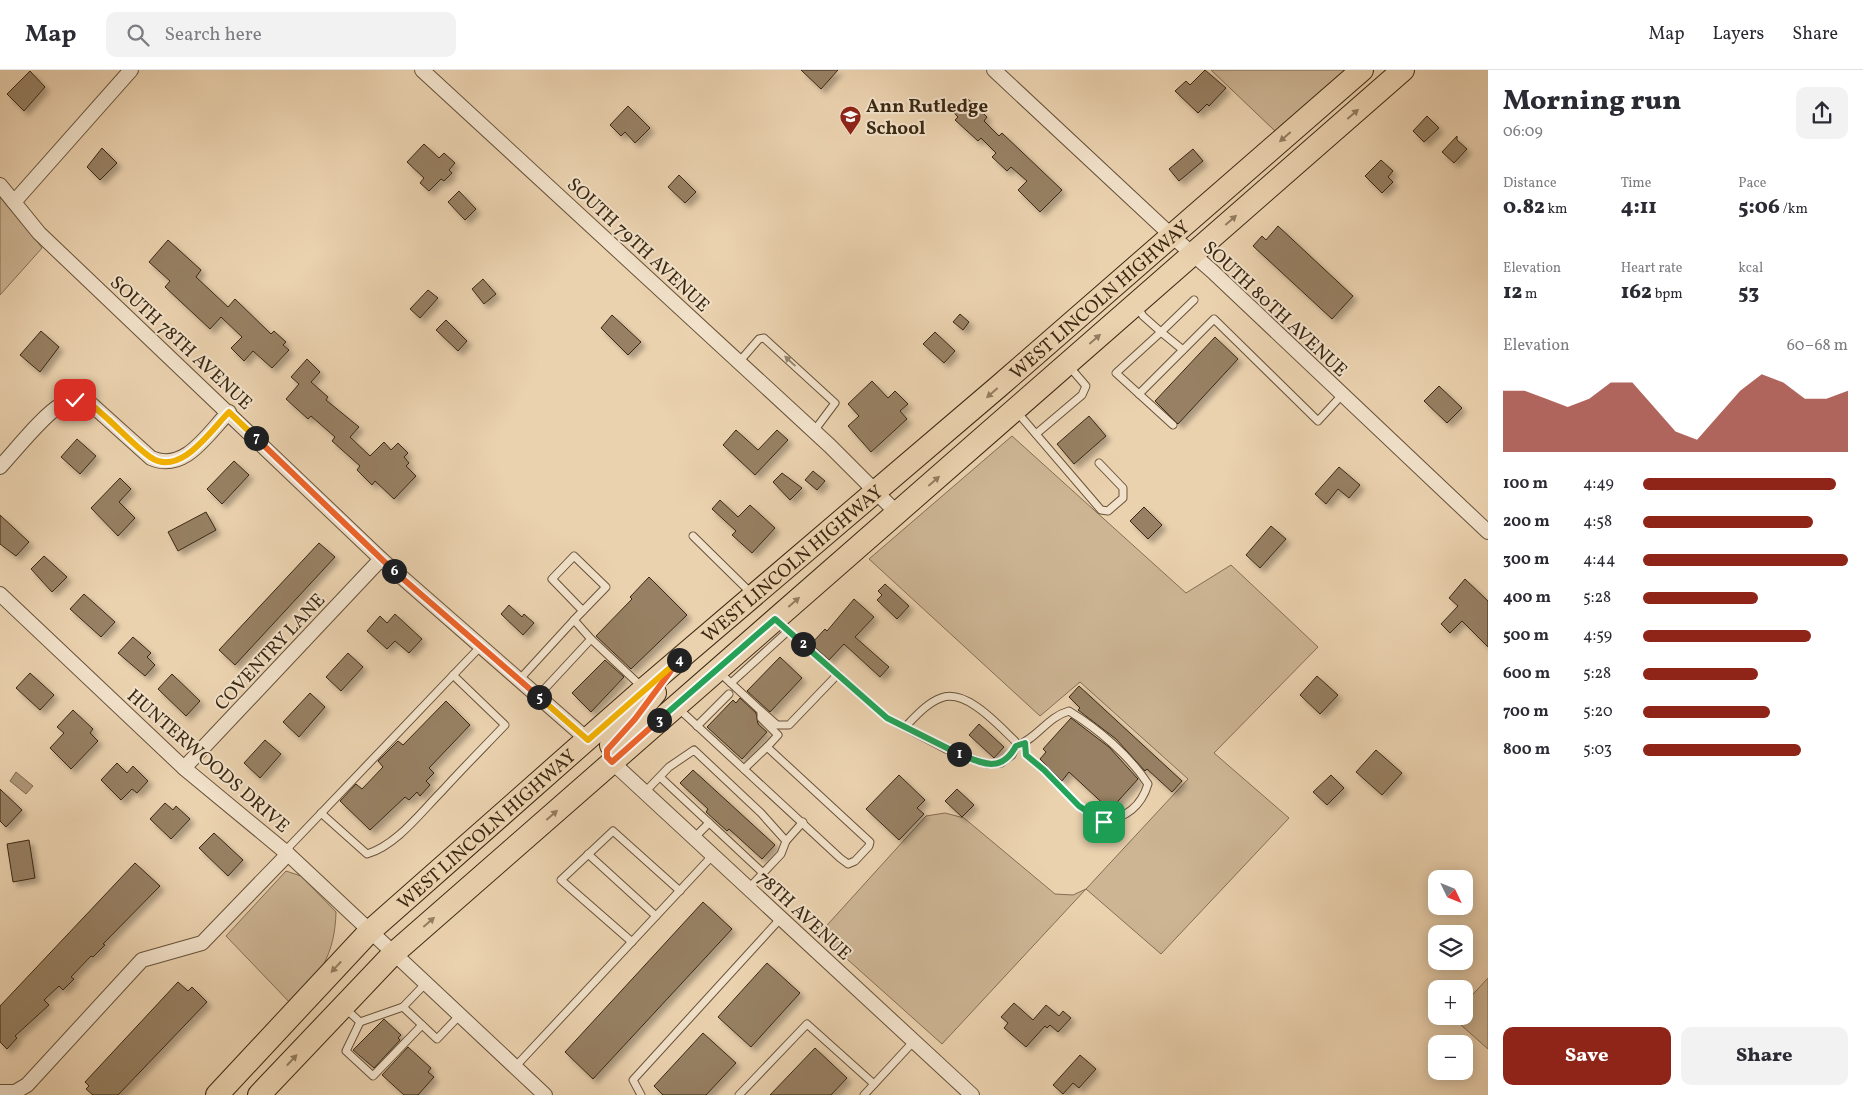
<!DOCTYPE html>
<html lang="en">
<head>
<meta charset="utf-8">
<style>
	body { margin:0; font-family:Vollkorn,serif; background:#f2f2f3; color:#2b2b33; height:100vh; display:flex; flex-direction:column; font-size:19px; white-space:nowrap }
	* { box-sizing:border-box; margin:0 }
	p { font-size:16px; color:#7c7c81 }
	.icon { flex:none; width:28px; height:28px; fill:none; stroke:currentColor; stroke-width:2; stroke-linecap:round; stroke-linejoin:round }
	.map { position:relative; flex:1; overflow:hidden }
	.side { display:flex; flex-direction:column; background:#fff; width:375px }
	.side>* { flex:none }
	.needle { width:32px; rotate:133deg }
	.tools { position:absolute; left:1428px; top:800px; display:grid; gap:10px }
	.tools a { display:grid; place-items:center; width:45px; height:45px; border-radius:10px; background:#fff; box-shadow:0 2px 12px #0003; font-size:25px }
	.pin { position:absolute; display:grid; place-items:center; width:42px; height:42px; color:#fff; margin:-21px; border-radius:10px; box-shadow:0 2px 8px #0006 }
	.km { position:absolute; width:25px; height:25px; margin:-12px; border-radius:50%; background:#222; color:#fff; font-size:14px; line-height:25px; text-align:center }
	.round { display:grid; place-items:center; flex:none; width:52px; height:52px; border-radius:10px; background:#f2f2f3 }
	.summary { display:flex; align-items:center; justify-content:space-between; height:85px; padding:0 15px }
	h1 { font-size:28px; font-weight:800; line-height:38px }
	.stats { display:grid; grid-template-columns:repeat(3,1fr); gap:8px; height:85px; padding:5px 15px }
	.stats div { display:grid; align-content:center }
	.stats b { font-size:21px; font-weight:800 }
	.stats small { font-size:14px; font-weight:400 }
	.stats p { font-size:14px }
	.chart { height:140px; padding:10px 15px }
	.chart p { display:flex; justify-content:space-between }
	.chart svg { width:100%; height:90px; margin-top:5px; fill:#8f2418; opacity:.7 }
	.primary-button { display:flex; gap:10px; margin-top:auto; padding:10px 15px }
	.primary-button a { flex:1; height:58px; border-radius:10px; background:#8f2418; color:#fff; font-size:20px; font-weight:800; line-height:58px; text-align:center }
	.primary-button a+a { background:#f2f2f3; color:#2b2b33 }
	ul { padding:0 15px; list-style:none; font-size:16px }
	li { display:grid; grid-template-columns:80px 60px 1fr; align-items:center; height:38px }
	li i { height:12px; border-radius:6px; background:#8f2418 }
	header { display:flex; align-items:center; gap:30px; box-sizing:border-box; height:70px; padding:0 25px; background:#fff; border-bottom:1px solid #e1e1e2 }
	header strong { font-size:24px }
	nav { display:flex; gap:28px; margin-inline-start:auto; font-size:18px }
	.search { width:350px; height:45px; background:#f2f2f3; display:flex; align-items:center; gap:12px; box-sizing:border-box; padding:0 18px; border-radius:10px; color:#7c7c81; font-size:19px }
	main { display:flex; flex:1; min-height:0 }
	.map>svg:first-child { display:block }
	.green { fill:#cdb594; stroke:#846e53 }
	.water { fill:#af987a; stroke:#816b50 }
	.building { fill:#978064; stroke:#3b2812; filter:url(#shadow) }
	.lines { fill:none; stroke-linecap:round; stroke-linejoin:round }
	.service-casing { stroke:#675239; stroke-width:9 }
	.minor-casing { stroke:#675239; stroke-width:16 }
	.primary-casing { stroke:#3b2812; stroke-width:24 }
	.service { stroke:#f2e2cb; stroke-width:7 }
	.minor { stroke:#f2e2cb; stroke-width:14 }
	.primary { stroke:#ebd2af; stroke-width:22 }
	.oneway { fill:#937d60 }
	.oneway2 { fill:#96856e }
	.split-1-casing { stroke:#fff; stroke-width:10 }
	.split-2-casing { stroke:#fff; stroke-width:10 }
	.split-3-casing { stroke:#fff; stroke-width:10 }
	.split-4-casing { stroke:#fff; stroke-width:10 }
	.split-5-casing { stroke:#fff; stroke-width:10 }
	.split-6-casing { stroke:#fff; stroke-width:10 }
	.split-7-casing { stroke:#fff; stroke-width:10 }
	.split-8-casing { stroke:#fff; stroke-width:10 }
	.split-9-casing { stroke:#fff; stroke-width:10 }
	.split-1 { stroke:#22a559; stroke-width:6 }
	.split-2 { stroke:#22a559; stroke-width:6 }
	.split-3 { stroke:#22a559; stroke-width:6 }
	.split-4 { stroke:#f0652b; stroke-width:6 }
	.split-5 { stroke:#f5b400; stroke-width:6 }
	.split-6 { stroke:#f0652b; stroke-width:6 }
	.split-7 { stroke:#f0652b; stroke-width:6 }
	.split-8 { stroke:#f5b400; stroke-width:6 }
	.split-9 { stroke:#f5b400; stroke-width:6 }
	.labels { text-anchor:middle; stroke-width:4; stroke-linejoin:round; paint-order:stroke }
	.poi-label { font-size:19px; font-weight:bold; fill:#3b2812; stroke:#f2e2cb; text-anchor:start }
	.street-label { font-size:19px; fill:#3b2812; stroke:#f2e2cb }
</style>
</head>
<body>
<header>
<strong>Map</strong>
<div class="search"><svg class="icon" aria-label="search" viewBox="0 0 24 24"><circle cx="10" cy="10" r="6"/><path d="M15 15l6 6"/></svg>Search here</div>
<nav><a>Map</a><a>Layers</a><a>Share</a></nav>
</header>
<main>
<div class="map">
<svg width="1488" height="1025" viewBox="0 0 1488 1025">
	<defs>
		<filter id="shadow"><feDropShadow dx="4.5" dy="4.5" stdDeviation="2.5" flood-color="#0004"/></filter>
	</defs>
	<rect width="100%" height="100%" fill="#ebd2af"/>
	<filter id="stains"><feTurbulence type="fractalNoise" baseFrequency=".004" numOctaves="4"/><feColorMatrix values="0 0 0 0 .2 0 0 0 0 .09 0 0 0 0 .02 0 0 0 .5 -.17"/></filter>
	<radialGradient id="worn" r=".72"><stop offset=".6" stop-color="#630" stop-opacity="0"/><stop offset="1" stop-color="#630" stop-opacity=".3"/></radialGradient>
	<g class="green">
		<path d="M1211 0H1346L1275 61Z"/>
		<path d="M0 122 42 178 0 225Z"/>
		<path d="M1012 366 1186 523 1231 495 1318 577 1214 683 1289 748 1161 884 1086 819 942 974 819 864 926 746 945 743 964 748 1055 824 1073 825 1086 819 1188 709 1080 612 1040 646 869 489Z"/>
		<path d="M286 801 301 806 336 842C335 885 319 905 294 937L226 866Z"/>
		<path d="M1488 908V979L1452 947 1464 946V934Z"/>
	</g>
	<path class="water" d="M16 702 33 716 26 724 10 711Z"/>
	<g class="building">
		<path d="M801 0H838L821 19Z"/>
		<path d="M1205 0 1226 18 1209 36 1207 34 1198 43 1175 21 1186 11 1190 15Z"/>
		<path d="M30 1 45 17 24 41 7 24Z"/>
		<path d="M967 28 987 47 984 51 999 66 1002 63 1062 120 1040 142 1018 120 1027 111 1011 97 1007 101 992 87 996 83 981 68 978 71 955 50 958 47 953 42Z"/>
		<path d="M628 36 650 58 635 73 625 62 621 66 610 55Z"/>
		<path d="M1427 46 1439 58 1424 72 1413 61Z"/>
		<path d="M1457 66V70L1467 79 1454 93 1442 82Z"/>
		<path d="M424 74 439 88 444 83 455 93 449 100 452 103 444 111 441 109 429 121 420 113 424 108 407 92Z"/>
		<path d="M102 78 117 93 100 110 87 97Z"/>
		<path d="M1193 79 1203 91 1179 111 1169 99Z"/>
		<path d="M1381 90 1393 101 1388 107 1393 112 1382 123 1365 106Z"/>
		<path d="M679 105 696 122 685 133 668 117Z"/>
		<path d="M459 121 476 139 465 150 448 132Z"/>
		<path d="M1278 156 1353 226 1332 249 1253 176 1262 166 1266 170Z"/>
		<path d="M168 170 201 200 196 207 228 237 235 229 271 264 274 261 286 272 283 275 289 280 272 298 253 281 244 291 231 278 242 267 221 247 210 259 165 217 170 211 149 192Z"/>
		<path d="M483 209 496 224 484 234 472 219Z"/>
		<path d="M428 220 438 228 420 248 410 239Z"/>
		<path d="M960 244 969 252 963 260 953 252Z"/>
		<path d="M612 245 641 272 628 285 601 258Z"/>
		<path d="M446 250 467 271 458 281 436 260Z"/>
		<path d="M41 261 59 277 40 302 20 285Z"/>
		<path d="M935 262 955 281 944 293 923 274Z"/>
		<path d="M1215 267 1238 289 1178 354 1155 331Z"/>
		<path d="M307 289 320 302 311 312 328 327 326 330 359 357 350 367 370 386 384 372 391 380 398 373 408 383 404 387 409 393 406 396 416 406 394 429 375 411 372 415 357 400 360 396 332 371 335 367 311 346 308 349 286 329 299 314 291 307Z"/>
		<path d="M872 311 888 328 895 321 908 334 900 341 907 349 871 382 848 356 859 346 848 334Z"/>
		<path d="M1439 316 1462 338 1447 353 1424 331Z"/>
		<path d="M1089 346 1106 366 1074 394 1057 374Z"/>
		<path d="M736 360 758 380 777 360 788 370 755 405 723 375Z"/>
		<path d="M77 369 96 386 80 404 61 387Z"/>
		<path d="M234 391 249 405 222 434 207 419Z"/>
		<path d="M1339 397 1360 415 1349 428 1338 419 1326 434 1315 424Z"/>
		<path d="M813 401 825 411 817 420 805 410Z"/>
		<path d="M782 403 802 418 790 430 773 412Z"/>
		<path d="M120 408 131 419 119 432 135 448 118 466 91 438Z"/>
		<path d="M720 430 738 447 750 435 775 458 752 483 732 465 736 461 712 439Z"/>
		<path d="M1144 437 1162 455 1148 469 1130 451Z"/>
		<path d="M206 442 216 460 178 481 168 462Z"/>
		<path d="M0 445 29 472 16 486 0 474Z"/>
		<path d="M1271 456 1286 469 1260 498 1246 485Z"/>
		<path d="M319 473 335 487 235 595 219 580Z"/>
		<path d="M44 486 67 507 52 522 31 499Z"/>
		<path d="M649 507 687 545 631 599 596 566 632 529 630 527Z"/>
		<path d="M1465 509 1488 531V577L1462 551 1450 563 1441 554 1458 536 1449 528Z"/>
		<path d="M885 514 909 536 897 549 877 530 882 525 878 521Z"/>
		<path d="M84 524 115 552 101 567 70 539Z"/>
		<path d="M854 529 874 547 855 567 889 597 880 607 844 574 829 590 811 574 825 559 827 561Z"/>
		<path d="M509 535 522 547 524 544 534 553 523 565 501 544Z"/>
		<path d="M395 544 422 569 409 583 395 571 387 579 367 561 380 546 387 553Z"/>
		<path d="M133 567 151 583 147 587 155 595 145 606 118 583Z"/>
		<path d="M348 583 363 597 341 621 326 607Z"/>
		<path d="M780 587 802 608 770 642 747 621Z"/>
		<path d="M605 590 624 607 591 642 572 623Z"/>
		<path d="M30 603 54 625 40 640 16 618Z"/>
		<path d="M172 604 200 631 186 646 158 619Z"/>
		<path d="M1317 606 1338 625 1320 644 1300 625Z"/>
		<path d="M1079 616 1182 711 1172 722 1147 699 1145 701 1116 669 1078 640 1080 638 1069 627Z"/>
		<path d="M310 623 325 637 299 667 283 652Z"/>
		<path d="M740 628 756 643 758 654 767 662 742 689 707 657 733 630 736 633Z"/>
		<path d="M446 631 470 655 429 698 434 703 426 711 430 715 420 726 417 722 409 730 405 727 370 760 340 731 356 714 362 719 383 697 378 691 398 671 403 675Z"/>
		<path d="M73 640 93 659 90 663 98 671 71 699 50 678 64 663 57 657Z"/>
		<path d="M1071 648 1109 677 1138 709 1110 740 1069 702 1062 711 1040 689 1046 682 1043 679Z"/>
		<path d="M979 654 1004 677 994 688 969 665Z"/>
		<path d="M265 670 281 684 260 708 244 693Z"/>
		<path d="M1376 680 1402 703 1382 725 1356 702Z"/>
		<path d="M117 693 127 703 133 696 148 711 137 723 132 719 121 730 101 710Z"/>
		<path d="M693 700 775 775 762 789 729 759 727 761 706 742 708 739 680 713Z"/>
		<path d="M899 705 925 730 917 738 924 744 899 770 866 739Z"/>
		<path d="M1331 705 1344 718 1327 735 1313 722Z"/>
		<path d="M0 719 22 740 6 757 0 751Z"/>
		<path d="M957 719 974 735 962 747 945 731Z"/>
		<path d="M165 733 173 740 176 736 190 749 171 769 150 749Z"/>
		<path d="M214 763 243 790 228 806 199 778Z"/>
		<path d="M29 770 35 808 13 812 7 774Z"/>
		<path d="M135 793 160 816 103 874 105 875 93 887 91 886 71 907 74 909 63 920 59 916 44 930 49 935 15 966 17 968 7 979 0 972V936Z"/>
		<path d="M703 832 732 859 593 1009 565 982Z"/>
		<path d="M767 893 800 923 751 977 718 947Z"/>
		<path d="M178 912 188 921 192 917 207 932 118 1025H93L86 1019 89 1016 85 1012Z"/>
		<path d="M1014 933 1033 950 1046 935 1059 946 1063 941 1071 948 1058 962 1050 955 1047 958 1045 956 1026 977 1004 958 1008 953 1001 947Z"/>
		<path d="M384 949 401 965 398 968 400 970 374 998 353 980Z"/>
		<path d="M703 963 736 993 706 1025H663L654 1016Z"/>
		<path d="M408 977 431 998 428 1002 434 1007 418 1025H404L382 1005Z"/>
		<path d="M815 978 847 1008 831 1025H770Z"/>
		<path d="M1080 985 1096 999 1079 1018 1073 1013 1063 1024 1053 1015Z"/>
	</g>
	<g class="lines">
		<defs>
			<g id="service">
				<path d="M1137 236 1143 246 1161 262 1116 303 1173 355"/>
				<path d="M1183 280 1161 262 1194 230"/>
				<path d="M739 292 759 269 764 268 835 333 814 361"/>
				<path d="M1139 324 1214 249 1318 351 1341 326"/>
				<path d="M1017 342 1101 440 1108 441 1123 428V418L1099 393"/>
				<path d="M1036 364 1082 325 1086 316 1068 295"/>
				<path d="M693 466 752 524"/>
				<path d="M583 541 552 509 574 486 606 517 574 550 591 569"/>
				<path d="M777 551 887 648 946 679 987 694 1001 693 1012 685 1016 676 1015 671C999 656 966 618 941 628 927 633 916 646 905 657"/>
				<path d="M519 610 574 550"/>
				<path d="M731 613 788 561"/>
				<path d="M538 626 591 569 642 617"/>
				<path d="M679 639 840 788 848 794 855 791 869 776 870 772 767 677 778 665 761 648V641L719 602"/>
				<path d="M761 641 777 655H789L838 604"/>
				<path d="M697 656 729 624"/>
				<path d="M1016 676C1037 669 1047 647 1069 641 1098 659 1129 685 1148 714 1141 737 1126 747 1104 752L1079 736 1044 700 1026 685 1025 673"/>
				<path d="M744 699 767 677"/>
				<path d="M660 707 763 803"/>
				<path d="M645 722 669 697 694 680 761 743 786 771 781 784 749 818"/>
				<path d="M321 743 367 784C397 775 421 742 443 720 463 698 484 677 505 655L453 605"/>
				<path d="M694 768 709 753"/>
				<path d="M786 771 803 752"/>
				<path d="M285 781 481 576"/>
				<path d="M588 784 656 846"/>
				<path d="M632 872 561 810 613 761 680 821"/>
				<path d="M425 914 403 937 437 969 459 946"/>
				<path d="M346 939 360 952 403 937"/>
				<path d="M360 952 346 981 373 1006 422 955"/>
				<path d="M515 997 713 785"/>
				<path d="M641 1025 633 1010 781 848"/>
				<path d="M739 1025 807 954 874 1014"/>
				<path d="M864 1025 914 971"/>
			</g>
			<g id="minor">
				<path d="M422 0 830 376 897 443"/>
				<path d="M994 0 1172 166 1212 201 1488 462"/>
				<path d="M0 115 39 163 381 489 588 670"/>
				<path d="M14 132 131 0"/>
				<path d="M0 397C14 382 45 343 61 335 71 329 81 330 91 334L151 388C185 403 208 363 229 342"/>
				<path d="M0 524 184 698 288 784 545 1025"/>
				<path d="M612 692 972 1025"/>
				<path d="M184 698 381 489"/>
				<path d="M0 1022H15L27 1015 142 890 202 873 288 784"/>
			</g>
			<g id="primary">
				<path d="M611 675 655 623"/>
				<path id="s1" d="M217 1025 369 862 644 619 998 317 1362 0"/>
				<path d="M259 1025 393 884 1403 0"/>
			</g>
		</defs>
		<use href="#service" class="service-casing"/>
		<use href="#minor" class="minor-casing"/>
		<use href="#primary" class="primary-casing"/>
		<use href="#service" class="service"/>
		<use href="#minor" class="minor"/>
		<use href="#primary" class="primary"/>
	</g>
	<defs><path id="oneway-solid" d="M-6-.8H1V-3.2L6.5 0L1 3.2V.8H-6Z" transform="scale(1.25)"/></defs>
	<g class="oneway">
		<use href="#oneway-solid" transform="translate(1353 44) rotate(-41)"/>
		<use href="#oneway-solid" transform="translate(1285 67) rotate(139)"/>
		<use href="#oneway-solid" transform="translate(1231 150) rotate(-41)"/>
		<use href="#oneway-solid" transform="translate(1095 269) rotate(-41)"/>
		<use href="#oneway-solid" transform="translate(992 323) rotate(139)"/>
		<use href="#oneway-solid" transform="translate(934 411) rotate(-41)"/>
		<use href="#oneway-solid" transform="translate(794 532) rotate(-41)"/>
		<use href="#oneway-solid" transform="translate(552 745) rotate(-41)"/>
		<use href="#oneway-solid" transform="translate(429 852) rotate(-41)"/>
		<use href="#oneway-solid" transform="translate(336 897) rotate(133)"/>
		<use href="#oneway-solid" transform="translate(292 990) rotate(-47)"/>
	</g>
	<use class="oneway2" href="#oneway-solid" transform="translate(790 291) rotate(-137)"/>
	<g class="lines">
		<defs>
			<path id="split-1" d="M959 684C982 693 1001 704 1016 676L1025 673 1026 685 1044 700 1079 736 1104 752"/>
			<path id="split-2" d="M803 574 887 648 959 684"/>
			<path id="split-3" d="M659 650 775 549 803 574"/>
			<path id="split-4" d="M659 650 612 692 607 687V680L635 649 679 590"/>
			<path id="split-5" d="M539 627 588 670 681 588 679 590"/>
			<path id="split-6" d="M394 501 539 627"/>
			<path id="split-7" d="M256 368 394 501"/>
			<path id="split-8" d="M110 351C123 363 136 377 150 387 180 408 211 360 229 342L256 368"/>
			<path id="split-9" d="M75 330 91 334 110 351"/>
		</defs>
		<use href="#split-1" class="split-1-casing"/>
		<use href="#split-2" class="split-2-casing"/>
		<use href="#split-3" class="split-3-casing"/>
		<use href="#split-4" class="split-4-casing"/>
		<use href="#split-5" class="split-5-casing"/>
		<use href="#split-6" class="split-6-casing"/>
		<use href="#split-7" class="split-7-casing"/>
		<use href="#split-8" class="split-8-casing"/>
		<use href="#split-9" class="split-9-casing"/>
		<use href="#split-1" class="split-1"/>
		<use href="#split-2" class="split-2"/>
		<use href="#split-3" class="split-3"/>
		<use href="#split-4" class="split-4"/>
		<use href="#split-5" class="split-5"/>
		<use href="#split-6" class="split-6"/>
		<use href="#split-7" class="split-7"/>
		<use href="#split-8" class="split-8"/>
		<use href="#split-9" class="split-9"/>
	</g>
	<defs>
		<symbol id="school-pin" viewBox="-11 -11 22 30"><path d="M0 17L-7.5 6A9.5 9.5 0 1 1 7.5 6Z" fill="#8f2418" stroke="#f2e2cb"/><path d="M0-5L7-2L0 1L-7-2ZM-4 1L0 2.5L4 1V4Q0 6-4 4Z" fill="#fff"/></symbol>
	</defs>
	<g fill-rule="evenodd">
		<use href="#school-pin" x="838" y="34" width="25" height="34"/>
	</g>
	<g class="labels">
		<g class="poi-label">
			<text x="866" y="42">Ann Rutledge<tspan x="866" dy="22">School</tspan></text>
		</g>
		<g class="street-label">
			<text transform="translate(639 174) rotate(43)" y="7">SOUTH 79TH AVENUE</text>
			<text dy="7" stroke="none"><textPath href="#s1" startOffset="1189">WEST LINCOLN HIGHWAY</textPath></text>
			<text transform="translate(1276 238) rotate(43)" y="7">SOUTH 80TH AVENUE</text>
			<text transform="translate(182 272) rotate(43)" y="7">SOUTH 78TH AVENUE</text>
			<text dy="7" stroke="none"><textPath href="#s1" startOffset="784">WEST LINCOLN HIGHWAY</textPath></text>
			<text transform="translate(269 581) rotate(-47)" y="7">COVENTRY LANE</text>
			<text transform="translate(209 690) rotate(41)" y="7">HUNTERWOODS DRIVE</text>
			<text dy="7" stroke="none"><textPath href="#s1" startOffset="379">WEST LINCOLN HIGHWAY</textPath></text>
			<text transform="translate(805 845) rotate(43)" y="7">78TH AVENUE</text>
		</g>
	</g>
	<rect width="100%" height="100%" filter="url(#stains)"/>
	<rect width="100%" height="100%" fill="url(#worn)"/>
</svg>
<div class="tools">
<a><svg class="needle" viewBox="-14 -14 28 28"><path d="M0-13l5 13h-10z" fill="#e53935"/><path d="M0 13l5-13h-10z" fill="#7c7c81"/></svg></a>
<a><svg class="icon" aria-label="layers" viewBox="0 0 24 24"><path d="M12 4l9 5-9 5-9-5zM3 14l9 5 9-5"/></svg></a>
<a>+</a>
<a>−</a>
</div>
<div class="pin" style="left:1104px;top:752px;background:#1e9e55"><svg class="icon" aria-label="arrive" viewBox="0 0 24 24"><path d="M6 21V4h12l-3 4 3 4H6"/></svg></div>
<div class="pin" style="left:75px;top:330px;background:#d93025"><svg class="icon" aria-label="check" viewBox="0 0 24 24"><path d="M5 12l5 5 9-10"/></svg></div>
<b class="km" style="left:959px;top:684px">1</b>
<b class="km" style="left:803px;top:574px">2</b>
<b class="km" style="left:659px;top:650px">3</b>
<b class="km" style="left:679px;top:590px">4</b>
<b class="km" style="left:539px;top:627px">5</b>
<b class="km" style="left:394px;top:501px">6</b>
<b class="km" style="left:256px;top:368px">7</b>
</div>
<section class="side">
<div class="summary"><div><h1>Morning run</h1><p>06:09</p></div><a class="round"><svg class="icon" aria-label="share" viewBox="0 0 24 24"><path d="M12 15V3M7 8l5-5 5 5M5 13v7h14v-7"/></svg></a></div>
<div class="stats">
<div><p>Distance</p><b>0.82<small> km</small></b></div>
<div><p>Time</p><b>4:11</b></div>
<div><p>Pace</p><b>5:06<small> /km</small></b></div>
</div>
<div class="stats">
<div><p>Elevation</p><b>12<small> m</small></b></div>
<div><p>Heart rate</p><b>162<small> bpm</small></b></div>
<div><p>kcal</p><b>53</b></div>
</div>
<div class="chart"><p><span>Elevation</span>60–68 m</p>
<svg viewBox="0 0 160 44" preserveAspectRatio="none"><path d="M0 44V14L10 14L20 18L30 22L40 18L50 10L60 10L70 22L80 34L90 38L100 26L110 14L120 6L130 10L140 18L150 18L160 14V44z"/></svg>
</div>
<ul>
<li><b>100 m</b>4:49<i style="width:94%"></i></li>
<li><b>200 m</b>4:58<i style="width:83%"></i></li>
<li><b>300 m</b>4:44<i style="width:100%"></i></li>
<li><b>400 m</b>5:28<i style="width:56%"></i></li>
<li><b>500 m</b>4:59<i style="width:82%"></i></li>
<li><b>600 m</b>5:28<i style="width:56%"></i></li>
<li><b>700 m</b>5:20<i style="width:62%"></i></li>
<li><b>800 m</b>5:03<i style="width:77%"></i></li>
</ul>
<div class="primary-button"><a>Save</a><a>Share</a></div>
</section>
</main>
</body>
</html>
